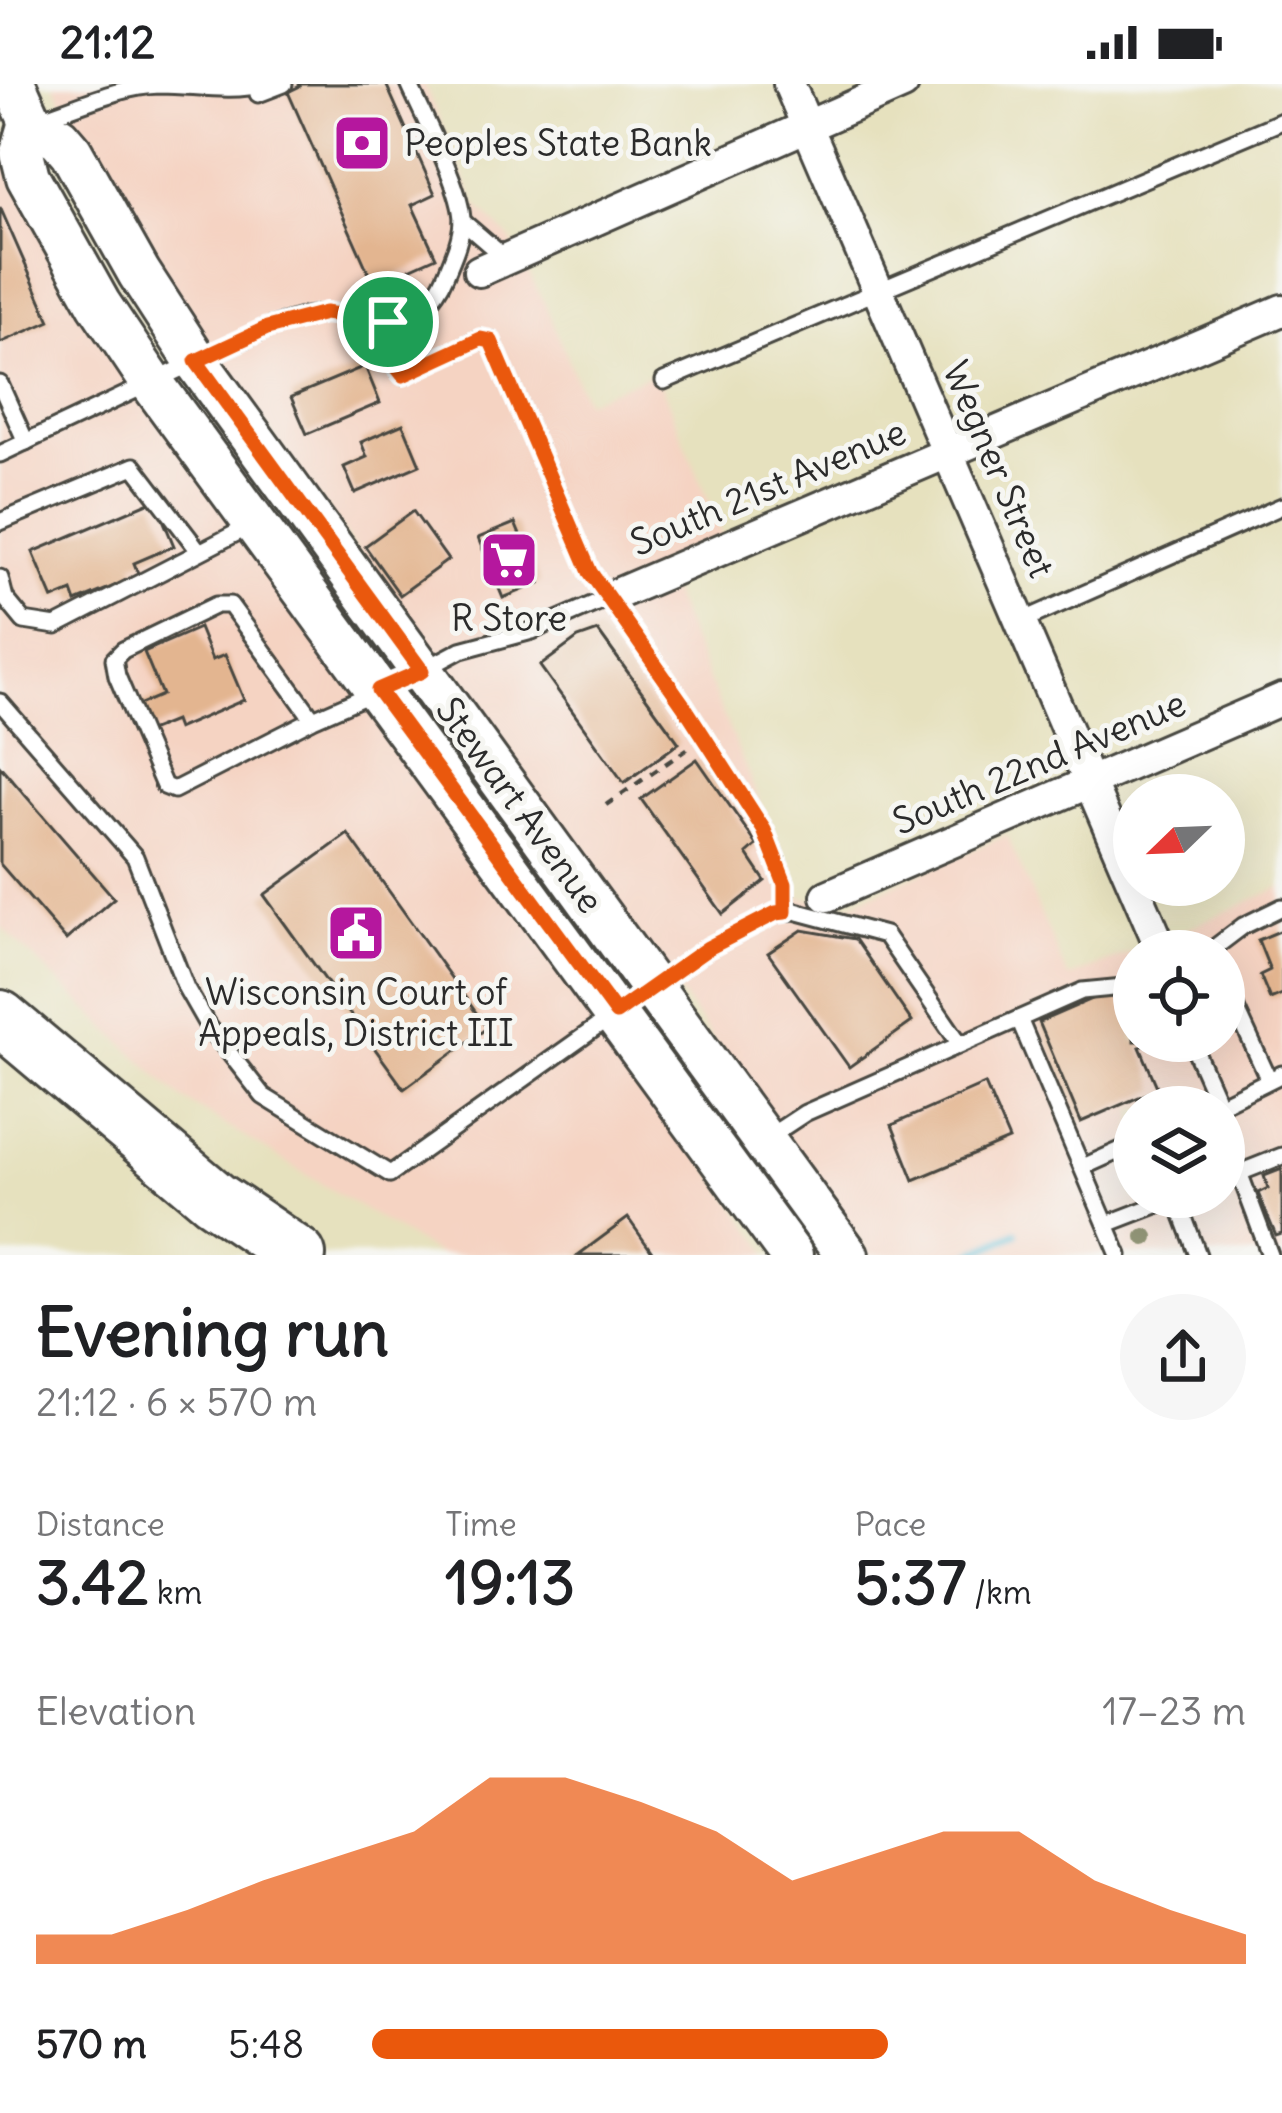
<!DOCTYPE html>
<html lang="en">
<head>
<meta charset="utf-8">
<style>
	body { margin:0; font-family:Delius,sans-serif; background:#f6f6f6; color:#202124; height:100vh; display:flex; flex-direction:column; font-size:45px; white-space:nowrap }
	* { box-sizing:border-box; margin:0 }
	p { font-size:39px; color:#757577 }
	.icon { flex:none; width:66px; height:66px; fill:none; stroke:currentColor; stroke-width:2; stroke-linecap:round; stroke-linejoin:round }
	.map { position:relative; height:1171px; overflow:hidden }
	.details { display:flex; flex-direction:column; background:#fff; flex:1 }
	.details>* { flex:none }
	.needle { width:78px; rotate:247deg }
	.buttons { position:absolute; left:1113px; top:690px; display:grid; gap:24px }
	.buttons a { display:grid; place-items:center; width:132px; height:132px; border-radius:50%; background:#fff; box-shadow:0 12px 48px #0002; font-size:60px }
	.pin { position:absolute; display:grid; place-items:center; width:102px; height:102px; color:#fff; margin:-51px; border:6px solid #fff; border-radius:50%; box-shadow:0 3px 12px #0007 }
	.round { display:grid; place-items:center; flex:none; width:126px; height:126px; border-radius:63px; background:#f6f6f6 }
	.summary { display:flex; align-items:center; justify-content:space-between; height:204px; padding:0 36px }
	h1 { font-size:66px; font-weight:700; line-height:90px }
	.figures { display:grid; grid-template-columns:repeat(3,1fr); gap:18px; height:204px; padding:12px 36px }
	.figures div { display:grid; align-content:center }
	.figures b { font-size:60px; font-weight:700 }
	.figures small { font-size:33px; font-weight:400 }
	.figures p { font-size:33px }
	.chart { height:336px; padding:24px 36px }
	.chart p { display:flex; justify-content:space-between }
	.chart svg { width:100%; height:216px; margin-top:12px; fill:#ea580c; opacity:.7 }
	ul { padding:0 36px; list-style:none; font-size:39px }
	li { display:grid; grid-template-columns:192px 144px 1fr; align-items:center; height:90px }
	li i { height:30px; border-radius:15px; background:#ea580c }
	.status { display:flex; justify-content:space-between; align-items:center; height:84px; padding:0 60px; background:#fff; direction:ltr }
	.status svg { height:33px; fill:currentColor }
	.map>svg:first-child { display:block }
	.built { fill:#f5d3c2; fill-rule:evenodd }
	.lines { fill:none; stroke-linecap:round; stroke-linejoin:round }
	.stream { stroke:#58bdd6; stroke-width:8 }
	.building { fill:#e3b590 }
	.lane-casing { stroke:#474641; stroke-width:21 }
	.street-casing { stroke:#474641; stroke-width:36 }
	.secondary-casing { stroke:#474641; stroke-width:48 }
	.highway-casing { stroke:#474641; stroke-width:60 }
	.path { stroke:#474641; stroke-width:4.5; stroke-dasharray:9 9; stroke-linecap:butt }
	.lane { stroke:#fff; stroke-width:15 }
	.street { stroke:#fff; stroke-width:30 }
	.secondary { stroke:#fff; stroke-width:42 }
	.highway { stroke:#fff; stroke-width:54 }
	.tree { fill:#929678 }
	.route-casing { stroke:#fff; stroke-width:24 }
	.route { stroke:#ea580c; stroke-width:15 }
	.labels { text-anchor:middle; stroke-width:10; stroke-linejoin:round; paint-order:stroke }
	.poi-label { font-size:36px; fill:#2b2b2b; stroke:#f6f6f2 }
	.street-label { font-size:36px; fill:#2b2b2b; stroke:#f6f6f2 }
</style>
</head>
<body>
<div class="status"><b>21:12</b><svg viewBox="0 0 49 12"><path d="M0 12V9h3v3zM5 12V6h3v6zM10 12V3h3v9zM15 12V0h3v12zM26 1h20v11H26zM47 4h2v5h-2z"/></svg></div>
<div class="map">
<svg width="1282" height="1171" viewBox="0 0 1282 1171">
	<rect width="100%" height="100%" fill="#f6f6f2"/>
	<filter id="ink" filterUnits="userSpaceOnUse"><feTurbulence type="fractalNoise" baseFrequency=".00833" numOctaves="2"/><feDisplacementMap in="SourceGraphic" scale="24" xChannelSelector="R" yChannelSelector="G"/><feConvolveMatrix kernelMatrix="1 2 1 2 8 2 1 2 1" color-interpolation-filters="sRGB"/></filter>
	<filter id="wash" filterUnits="userSpaceOnUse"><feTurbulence type="fractalNoise" baseFrequency=".004" numOctaves="4" result="noise"/><feDisplacementMap in="SourceGraphic" scale="48" xChannelSelector="R" yChannelSelector="G"/><feGaussianBlur stdDeviation="2.7" result="paint"/><feColorMatrix in="noise" values="0 0 0 0 0 0 0 0 0 0 0 0 0 0 0 0 0 1.4 0 .05"/><feComposite in="paint" operator="in"/></filter>
	<g filter="url(#wash)">
		<rect width="100%" height="100%" fill="#e6e1be"/>
		<g class="built">
			<path d="M54 0H424L475 119 511 156 544 218 585 317 656 288 724 455 660 482 800 813 845 822 1007 751 1068 894 1134 867V957H1224V867H1135L1282 803V1171H870L200 251 106 110ZM1134 1023H1224V1113H1134Z"/>
			<path d="M0 64 21 106 770 1171H438L181 1014 0 842Z"/>
		</g>
		<g class="lines">
			<path class="stream" d="M970 1171 1016 1149"/>
		</g>
		<g id="blocks">
			<g class="building">
				<path d="M299 0H386L435 110 412 121 436 173 374 201 288 8 300 2Z"/>
				<path d="M0 123 50 237 0 259Z"/>
				<path d="M365 282 380 319 307 350 291 313Z"/>
				<path d="M403 340 420 381 355 409 344 383 367 373 361 358Z"/>
				<path d="M155 416 174 462 134 479 139 492 76 518 72 507 53 515 33 468Z"/>
				<path d="M413 427 448 476 400 511 365 462Z"/>
				<path d="M515 439 540 499 503 514 478 454Z"/>
				<path d="M199 544 212 576 225 571 244 616 177 645 174 637 147 648 136 622 162 611 144 568Z"/>
				<path d="M598 547 679 659 624 699 540 582 578 554Z"/>
				<path d="M697 675 757 761 747 770 765 797 723 830 641 715Z"/>
				<path d="M0 682 114 814 66 856 0 780Z"/>
				<path d="M348 750 487 944 404 1005 264 811Z"/>
				<path d="M802 846 855 855 912 938 849 983 768 869Z"/>
				<path d="M1282 846V910L1270 915 1260 891 1270 886 1258 856Z"/>
				<path d="M1115 905 1128 934 1134 932V957H1153L1140 963 1158 1005 1081 1038 1039 938Z"/>
				<path d="M985 1000 1009 1056 914 1096 892 1041Z"/>
				<path d="M1282 1085V1150L1276 1152 1258 1109 1268 1104 1264 1092Z"/>
				<path d="M628 1134 654 1171H578Z"/>
			</g>
		</g>
	</g>
	<g filter="url(#ink)">
		<use href="#blocks" fill-opacity="0" stroke="#474641" stroke-width="3"/>
		<g class="lines">
			<defs>
				<g id="lane">
					<path d="M258 10 284 0"/>
					<path d="M39 35C77 23 119 2 160 1 195 1 230 9 265 0"/>
					<path d="M462 137 505 174"/>
					<path d="M388 238 396 282 403 291 481 255 491 257 590 488 684 622 764 746 785 800V828"/>
					<path d="M664 297 1282 37"/>
					<path d="M0 300 26 358"/>
					<path d="M0 370 267 244C291 236 314 227 339 230 356 232 377 240 394 237 420 232 436 214 446 190 453 173 461 156 462 137 462 105 423 32 409 0"/>
					<path d="M0 438 134 382 199 467"/>
					<path d="M0 494 5 514 24 537 56 542 252 441"/>
					<path d="M1022 537 1282 422"/>
					<path d="M0 618 135 773 186 904 206 939 263 1012 390 1090 708 864 776 829 795 827 885 851 960 960"/>
					<path d="M313 635 230 521H216L123 566 114 575 117 592 164 702 174 706 313 635 416 590 461 566 532 547 617 510"/>
					<path d="M1210 867 1243 842 1282 823"/>
					<path d="M1224 898 1269 996"/>
					<path d="M1019 935 1119 1171"/>
					<path d="M1191 957 1219 1021"/>
					<path d="M1215 1023 1282 990"/>
					<path d="M764 1056 805 1029 1082 907 1134 902"/>
					<path d="M1083 1083 1134 1060"/>
					<path d="M1239 1088 1270 1171"/>
					<path d="M1224 1095 1282 1072"/>
					<path d="M1176 1113 1198 1171"/>
					<path d="M1107 1140 1177 1113"/>
				</g>
				<g id="street">
					<path d="M789 0 1157 855"/>
					<path d="M479 187 903 0"/>
					<path d="M617 510 1282 226"/>
					<path d="M827 812 1282 615"/>
				</g>
				<g id="secondary">
					<path d="M14 0 31 38 59 54 71 68 139 189 196 277 847 1171"/>
					<path d="M31 38 22 69 28 93 99 220 152 299 791 1171"/>
				</g>
				<path id="highway" d="M0 934 214 1114 298 1171"/>
			</defs>
			<use href="#lane" class="lane-casing"/>
			<use href="#street" class="street-casing"/>
			<use href="#secondary" class="secondary-casing"/>
			<use href="#highway" class="highway-casing"/>
			<path class="path" d="M606 721 690 663"/>
			<use href="#lane" class="lane"/>
			<use href="#street" class="street"/>
			<use href="#secondary" class="secondary"/>
			<use href="#highway" class="highway"/>
		</g>
		<circle class="tree" cx="1145" cy="1153" r="9"/>
	</g>
	<g class="lines" filter="url(#ink)">
		<defs>
			<path id="route" d="M325 229 388 238 396 282 403 291 481 255 491 257 590 488 684 622 764 746 785 800V828L776 829 708 864 616 929 378 606 422 587 196 277 267 244Z"/>
		</defs>
		<use href="#route" class="route-casing"/>
		<use href="#route" class="route"/>
	</g>
	<defs>
		<symbol id="bank-square" viewBox="-11 -11 22 22"><rect x="-9" y="-9" width="18" height="18" rx="4" fill="#b5179e" stroke="#f6f6f2"/><path d="M-6-4H6V4H-6ZM0-2.3a2.3 2.3 0 1 0 0 4.6a2.3 2.3 0 1 0 0-4.6Z" fill="#fff"/></symbol>
		<symbol id="supermarket-square" viewBox="-11 -11 22 22"><rect x="-9" y="-9" width="18" height="18" rx="4" fill="#b5179e" stroke="#f6f6f2"/><path d="M-6-5.5h2.5l.6 2H6L4.5 2H-2.5L-4.4-4H-6ZM-1.5 3.2a1.3 1.3 0 1 0 .1 0ZM3 3.2a1.3 1.3 0 1 0 .1 0Z" fill="#fff"/></symbol>
		<symbol id="civic-square" viewBox="-11 -11 22 22"><rect x="-9" y="-9" width="18" height="18" rx="4" fill="#b5179e" stroke="#f6f6f2"/><path d="M-.6-6.5H3V-4.5H.6V-3L4-1V1h2V6H-6V1h2V-1L-.6-3ZM-1.2 2.5V6h2.4V2.5Z" fill="#fff"/></symbol>
	</defs>
	<g fill-rule="evenodd">
		<use href="#bank-square" x="329" y="26" width="66" height="66"/>
		<use href="#supermarket-square" x="476" y="443" width="66" height="66"/>
		<use href="#civic-square" x="323" y="816" width="66" height="66"/>
	</g>
	<g class="labels">
		<g class="poi-label">
			<text x="404" y="72" text-anchor="start">Peoples State Bank</text>
			<text x="509" y="547">R Store</text>
			<text x="356" y="921">Wisconsin Court of<tspan x="356" dy="41">Appeals, District III</tspan></text>
		</g>
		<g class="street-label">
			<text transform="translate(999 385) rotate(67)" y="13">Wegner Street</text>
			<text transform="translate(768 403) rotate(-23)" y="13">South 21st Avenue</text>
			<text transform="translate(1039 678) rotate(-23)" y="13">South 22nd Avenue</text>
			<text transform="translate(520 721) rotate(54)" y="13">Stewart Avenue</text>
		</g>
	</g>
</svg>
<div class="buttons">
<a><svg class="needle" viewBox="-14 -14 28 28"><path d="M0-13l5 13h-10z" fill="#e53935"/><path d="M0 13l5-13h-10z" fill="#757577"/></svg></a>
<a><svg class="icon" aria-label="locate" viewBox="0 0 24 24"><circle cx="12" cy="12" r="6"/><path d="M12 2v4M12 18v4M2 12h4M18 12h4"/></svg></a>
<a><svg class="icon" aria-label="layers" viewBox="0 0 24 24"><path d="M12 4l9 5-9 5-9-5zM3 14l9 5 9-5"/></svg></a>
</div>
<div class="pin" style="left:388px;top:238px;background:#1e9e55"><svg class="icon" aria-label="arrive" viewBox="0 0 24 24"><path d="M6 21V4h12l-3 4 3 4H6"/></svg></div>
</div>
<section class="details">
<div class="summary"><div><h1>Evening run</h1><p>21:12 · 6 × 570 m</p></div><a class="round"><svg class="icon" aria-label="share" viewBox="0 0 24 24"><path d="M12 15V3M7 8l5-5 5 5M5 13v7h14v-7"/></svg></a></div>
<div class="figures">
<div><p>Distance</p><b>3.42<small> km</small></b></div>
<div><p>Time</p><b>19:13</b></div>
<div><p>Pace</p><b>5:37<small> /km</small></b></div>
</div>
<div class="chart"><p><span>Elevation</span>17–23 m</p>
<svg viewBox="0 0 160 44" preserveAspectRatio="none"><path d="M0 44V38L10 38L20 33L30 27L40 22L50 17L60 6L70 6L80 11L90 17L100 27L110 22L120 17L130 17L140 27L150 33L160 38V44z"/></svg>
</div>
<ul>
<li><b>570 m</b>5:48<i style="width:59%"></i></li>
</ul>
</section>
</body>
</html>
